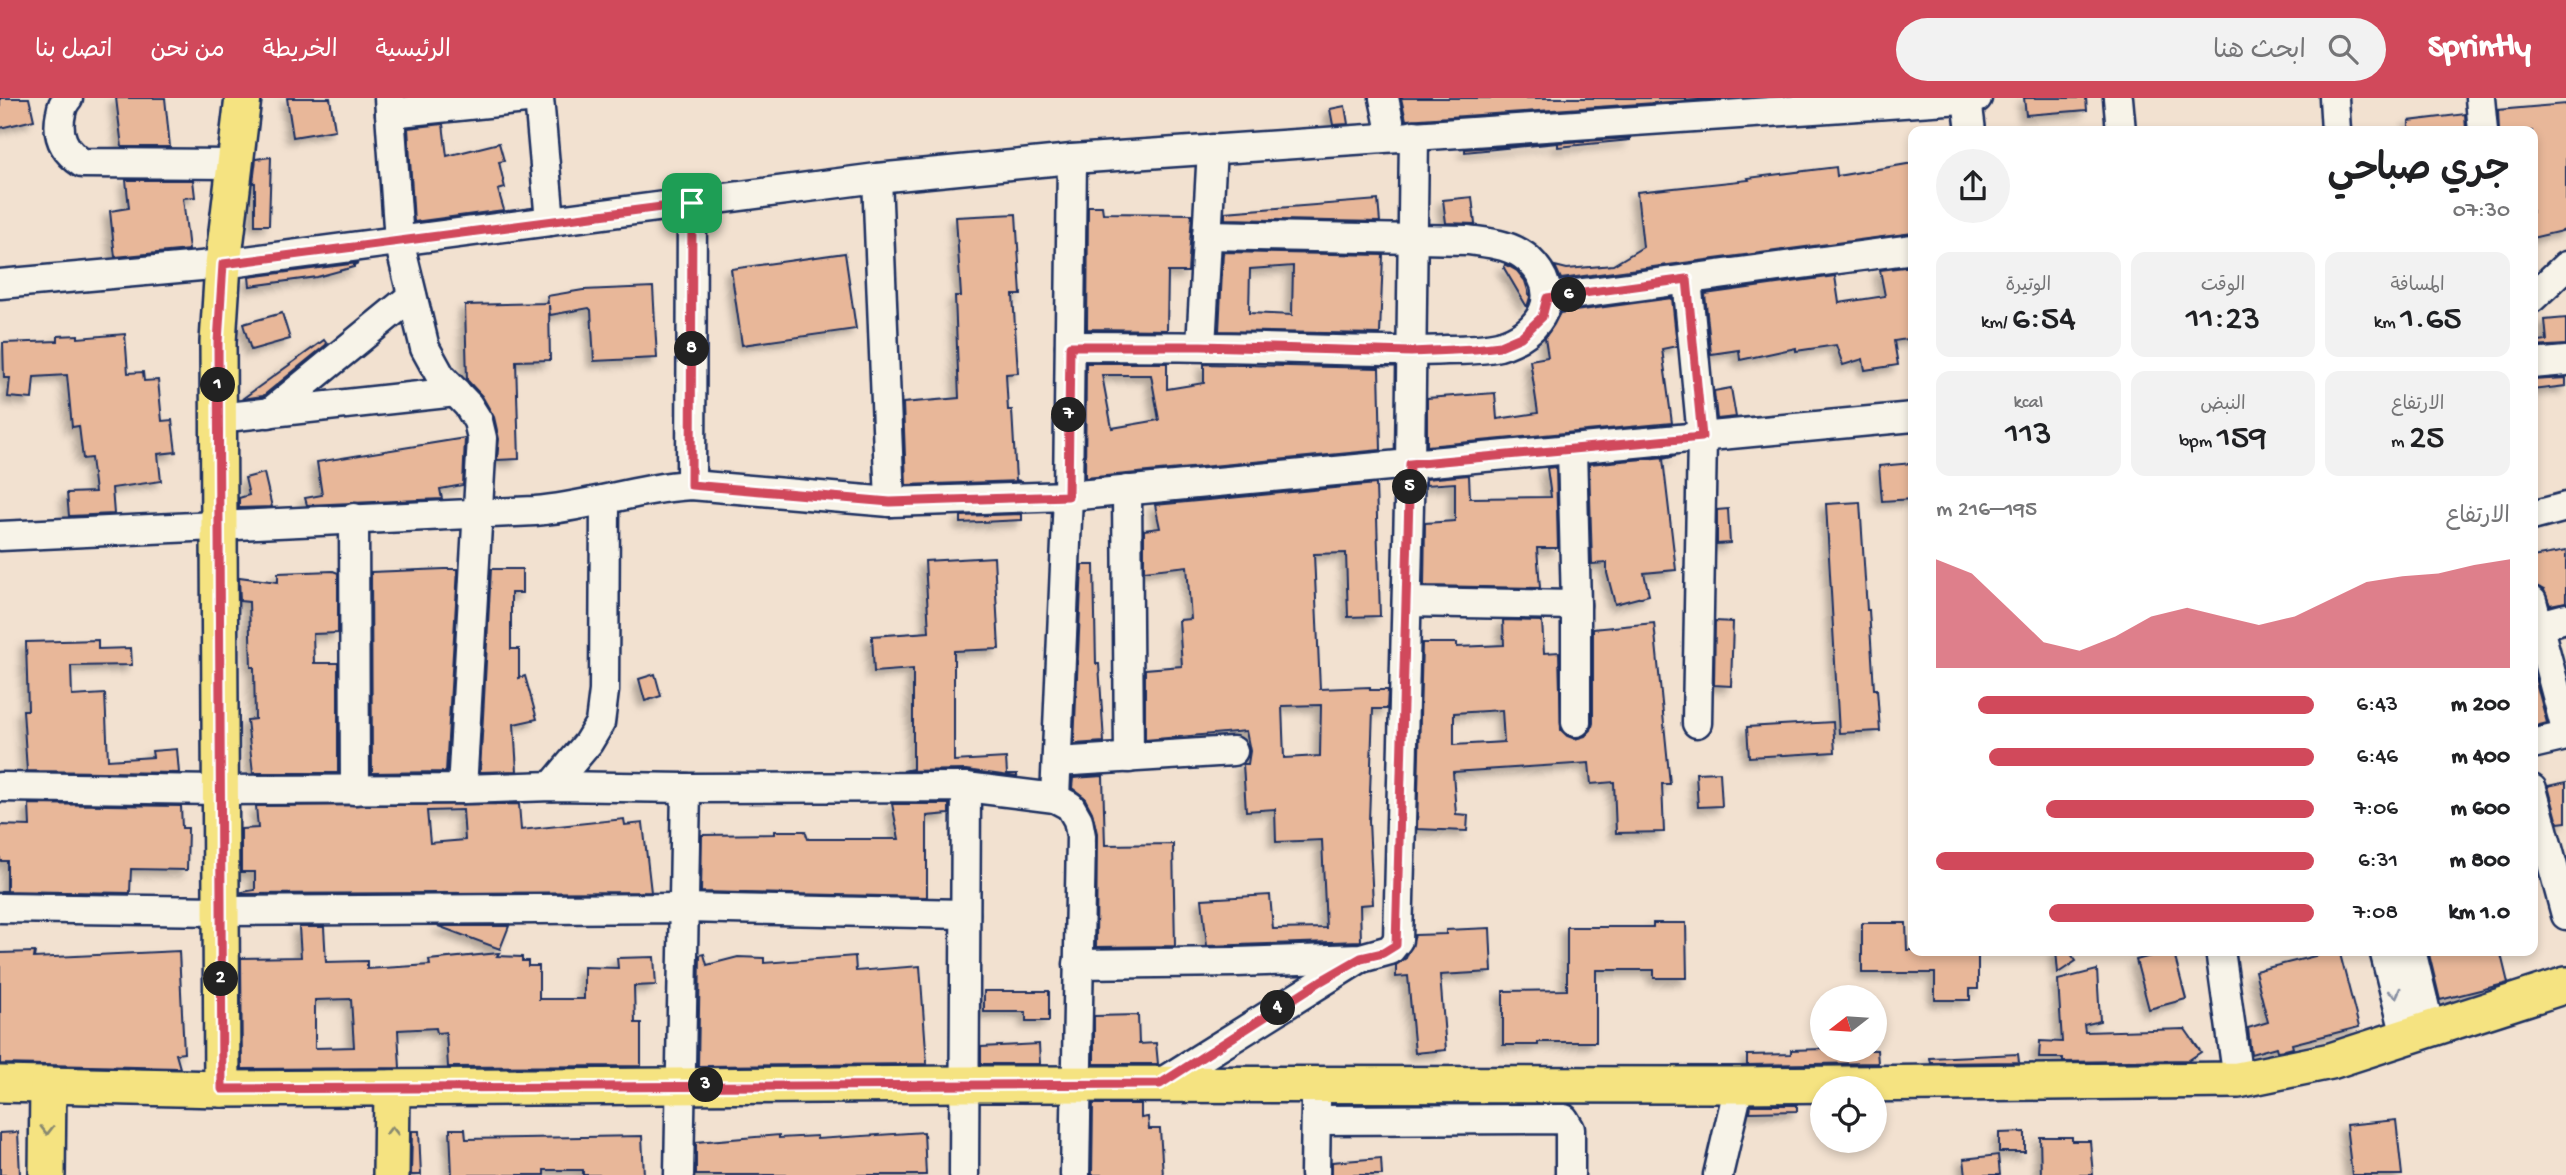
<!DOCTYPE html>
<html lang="ar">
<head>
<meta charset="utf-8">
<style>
	body { margin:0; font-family:"Gochi Hand","Playpen Sans Arabic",sans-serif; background:#f2f2f2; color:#202124; direction:rtl; height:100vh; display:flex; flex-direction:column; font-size:26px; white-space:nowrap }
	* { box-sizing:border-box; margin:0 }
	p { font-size:23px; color:#757577 }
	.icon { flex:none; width:38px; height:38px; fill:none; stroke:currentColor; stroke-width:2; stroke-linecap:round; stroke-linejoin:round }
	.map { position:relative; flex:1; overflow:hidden; direction:ltr }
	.side { position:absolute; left:1908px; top:28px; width:630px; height:830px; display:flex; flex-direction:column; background:#fff; border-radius:14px; box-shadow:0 4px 10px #0003; direction:rtl }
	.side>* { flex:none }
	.needle { width:46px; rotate:253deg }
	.controls { position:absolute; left:1810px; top:887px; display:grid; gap:14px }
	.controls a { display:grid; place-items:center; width:77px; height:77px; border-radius:50%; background:#fff; box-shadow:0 4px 10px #0003; font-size:35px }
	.pin { position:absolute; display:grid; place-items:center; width:60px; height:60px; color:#fff; margin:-30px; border-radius:14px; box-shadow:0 4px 10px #0006 }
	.km { position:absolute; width:35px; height:35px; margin:-18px; border-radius:50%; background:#222; color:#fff; font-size:19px; line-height:35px; text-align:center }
	.round { display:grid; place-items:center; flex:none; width:74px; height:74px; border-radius:37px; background:#f2f2f2 }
	.headline { display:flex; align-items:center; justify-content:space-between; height:119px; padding:0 28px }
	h1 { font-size:38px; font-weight:600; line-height:52px }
	.figures { display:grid; grid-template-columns:repeat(3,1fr); gap:10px; height:119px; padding:7px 28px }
	.figures div { display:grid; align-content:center; border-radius:14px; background:#f2f2f2; text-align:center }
	.figures b { font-size:35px; font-weight:600 }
	.figures small { font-size:19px; font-weight:400 }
	.figures p { font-size:19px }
	.chart { height:196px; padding:14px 28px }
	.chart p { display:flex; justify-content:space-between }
	.chart svg { width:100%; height:126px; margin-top:7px; fill:#d1495b; opacity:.7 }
	ul { padding:0 28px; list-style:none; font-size:23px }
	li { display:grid; grid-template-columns:112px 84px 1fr; align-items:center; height:52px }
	li i { height:18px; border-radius:9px; background:#d1495b }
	header { display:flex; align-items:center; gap:42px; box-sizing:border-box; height:98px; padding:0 35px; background:#d1495b; color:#fff }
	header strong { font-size:33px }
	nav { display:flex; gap:38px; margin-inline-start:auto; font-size:24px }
	.search { width:490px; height:63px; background:#f2f2f2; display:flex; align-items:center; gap:18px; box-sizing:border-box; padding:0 24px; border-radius:38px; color:#757577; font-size:26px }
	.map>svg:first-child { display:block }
	.building { fill:#e8b799; stroke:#1b2f5e; stroke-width:2; fill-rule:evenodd; filter:url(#shadow) }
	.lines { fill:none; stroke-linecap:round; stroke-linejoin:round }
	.minor-casing { stroke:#1b2f5e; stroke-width:33 }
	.major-casing { stroke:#1b2f5e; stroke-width:40 }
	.minor { stroke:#f7f3e8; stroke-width:28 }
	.major { stroke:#f5e381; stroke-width:35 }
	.oneway { stroke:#8991a3 }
	.oneway2 { stroke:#888970 }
	.route-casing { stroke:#fff; stroke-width:14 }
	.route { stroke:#d1495b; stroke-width:9 }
</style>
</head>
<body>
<header>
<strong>Sprintly</strong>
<div class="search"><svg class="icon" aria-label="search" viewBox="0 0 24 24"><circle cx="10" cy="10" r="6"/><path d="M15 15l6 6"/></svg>ابحث هنا</div>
<nav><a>الرئيسية</a><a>الخريطة</a><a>من نحن</a><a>اتصل بنا</a></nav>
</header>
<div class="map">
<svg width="2566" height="1077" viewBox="0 0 2566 1077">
	<defs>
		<filter id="shadow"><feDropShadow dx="-5.5" dy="5.5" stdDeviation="3.5" flood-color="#0004"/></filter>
	</defs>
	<rect width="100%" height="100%" fill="#f2e1d0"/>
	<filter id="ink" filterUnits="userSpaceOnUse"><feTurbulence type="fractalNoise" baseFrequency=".0143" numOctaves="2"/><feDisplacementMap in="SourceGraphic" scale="14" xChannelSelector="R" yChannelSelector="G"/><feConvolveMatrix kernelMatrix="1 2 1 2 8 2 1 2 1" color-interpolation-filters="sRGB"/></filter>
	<g filter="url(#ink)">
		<g class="building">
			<path d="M0 0H29L34 22 0 30Z"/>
			<path d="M116 0H165L170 49H122Z"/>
			<path d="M287 0H330L335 32 293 39Z"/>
			<path d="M1401 0H1728L1406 22Z"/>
			<path d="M2024 0H2086L2087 12 2026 17Z"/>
			<path d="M2566 6V132L2532 140V33H2499L2498 12Z"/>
			<path d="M1345 8 1348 26 1333 27 1330 11Z"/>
			<path d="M2465 16 2466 33H2409V23Z"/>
			<path d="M443 26 447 58 499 45 504 63 499 64 505 90 498 92 504 112 414 124 408 30Z"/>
			<path d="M1630 40V42L1558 49V45L1465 54V51Z"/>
			<path d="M271 59 269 127H255V85H253L256 61Z"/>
			<path d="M1913 65V135L1561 181 1555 168 1567 171 1613 167 1643 149 1637 94 1749 82 1748 80 1836 69 1837 78Z"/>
			<path d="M126 82H193L195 99 183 100 189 152 115 159 110 113 129 110Z"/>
			<path d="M1472 99 1475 126 1446 125 1443 102Z"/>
			<path d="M1378 102 1380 124 1225 121V114Z"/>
			<path d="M1088 108H1102L1103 115 1192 116 1188 174H1168L1167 232 1087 231Z"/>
			<path d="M1016 116 1021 197H1013L1018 275 1006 276 1008 312H1012L1016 382 1020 383 906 387 903 305 959 300 955 198H961L956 119Z"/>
			<path d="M1223 154 1383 157 1380 236 1219 233ZM1293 168 1292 217 1249 215 1250 171Z"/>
			<path d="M845 155 856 231 742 247 731 171Z"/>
			<path d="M358 165 354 167V169L317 179 250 188 249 179Z"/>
			<path d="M1505 166 1517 173 1525 183 1530 199 1527 209 1504 170Z"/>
			<path d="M1913 168V240L1894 243 1898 267 1865 272 1863 261 1843 267 1836 247 1796 253V250L1740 262 1739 252 1711 256 1705 196 1835 178 1839 205 1885 198 1880 172Z"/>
			<path d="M653 189 657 260 594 263 591 212 589 210 550 217 549 207 550 262 516 263 519 361 497 362 499 341 494 319 482 298 467 282 465 207 548 205 547 198 583 192Z"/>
			<path d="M1672 200 1677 248 1662 251 1672 325 1427 348V300L1495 295 1497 321 1538 315 1530 262 1548 259 1545 240 1560 215Z"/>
			<path d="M282 215 290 241 251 252 243 226Z"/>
			<path d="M2566 220V247L2532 249V245L2547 243 2545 222Z"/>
			<path d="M125 236 128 275 143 274 144 283 158 282 162 323 172 322 176 354 158 356 161 383 112 390 114 416 69 418 67 395 95 394 91 360 83 361 79 328 72 329 67 277 34 279 32 301 8 299 10 280H4L3 245 58 243V238L78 237V240Z"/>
			<path d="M324 242 327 246 263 298 242 301Z"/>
			<path d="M1086 265H1167V291L1204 285V266L1379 270 1381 352 1085 380ZM1102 277H1151L1159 322 1112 330Z"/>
			<path d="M2566 280V288L2532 292V282Z"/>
			<path d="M1731 290 1736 319 1717 321 1714 293Z"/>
			<path d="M465 340 463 387 440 391 442 401 307 407 305 400 322 397 317 364Z"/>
			<path d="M1676 358 1663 361 1676 472 1644 475 1649 497 1615 506 1607 475V465L1592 466 1589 366Z"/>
			<path d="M1913 365V401L1882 403 1879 368Z"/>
			<path d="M1556 369 1558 450H1537L1540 490 1424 488 1425 425 1455 423V385L1426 387V381L1469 377 1470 400 1551 399 1547 370Z"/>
			<path d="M264 375 272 409 239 410V400L249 397 245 380Z"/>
			<path d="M1376 386 1380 518 1348 519 1346 455 1314 456 1320 591 1370 589V592H1388L1387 611H1373L1369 723 1373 806 1360 807 1361 843 1207 848 1202 801 1270 797 1273 831 1326 830 1322 742 1276 744 1275 711 1246 713 1243 666H1248L1250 653 1246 633 1145 642V571L1182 568 1179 522 1191 521 1187 468 1144 473V432L1160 430 1155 407ZM1321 607 1320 658 1284 660 1282 608Z"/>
			<path d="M1860 404 1867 512H1869L1874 591H1877L1880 633 1839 635 1826 406Z"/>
			<path d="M1728 411 1730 445 1717 446V412Z"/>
			<path d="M1022 416V422L961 425V418Z"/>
			<path d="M2566 453V504L2550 507 2544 492 2532 487V459Z"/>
			<path d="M994 459 999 551 954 553V663L1006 660 1007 676H1017V679L966 672 903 673 913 671V571L874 574 872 538 929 534 925 463Z"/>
			<path d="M1082 467H1094L1096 566H1099L1104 644 1074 646Z"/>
			<path d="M445 471H458L446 674 372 675 371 474Z"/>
			<path d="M491 471H522V495H511V551H519V580L525 578 537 621 514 626 517 673 480 674Z"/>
			<path d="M333 473 338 475V535L313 536 314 565H338V675H253L247 622 255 621 254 569H251L249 504 240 503 239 479 278 484V475Z"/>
			<path d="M1503 522 1542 523 1544 555 1559 554 1561 632 1567 638 1575 641 1585 638 1591 632 1593 625V531L1654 525 1670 686H1662L1664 734 1616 735 1614 684 1591 686 1589 665 1453 674 1456 716 1468 717 1467 733 1417 731 1422 545H1457V549L1504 547ZM1502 612 1504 644 1454 647V615Z"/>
			<path d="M1715 523 1733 524 1731 588 1714 587Z"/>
			<path d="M98 542V551L131 550 132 567 71 568 72 598 105 596 108 662 153 659 152 653 177 651 179 675 27 673 23 612H28L26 544Z"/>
			<path d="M655 576 661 598 645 603 639 581Z"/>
			<path d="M2535 580 2547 625 2532 629V581Z"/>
			<path d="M1833 624 1835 654 1749 659 1747 629Z"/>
			<path d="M1720 674 1722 708 1698 709 1696 675Z"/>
			<path d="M1103 678 1105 747 1173 746 1175 848 1096 849 1097 735 1092 714 1084 699 1072 690 1073 680Z"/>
			<path d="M2566 684V724L2558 725 2548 688Z"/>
			<path d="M29 706 181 708 182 730H188L187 772 131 771 130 795 0 793H7V763H0V727L30 728Z"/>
			<path d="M519 706 521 732 624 721 625 727 643 725 651 794 242 796V794L255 792V774H241V731L258 730 256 708ZM463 712 465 742 430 745 427 713Z"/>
			<path d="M892 706H949V716L927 718V799L701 794 702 737 775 736V733H805L808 741H899Z"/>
			<path d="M1653 825H1686L1687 880H1654V872H1596V944H1538V947H1503V893L1567 892V829H1653Z"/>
			<path d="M1862 825H1906L1907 852H1978V891H1970V902H1935V875H1862Z"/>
			<path d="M438 828H509L500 851Z"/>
			<path d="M299 829H324L326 864 367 863V871L430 867 429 862 499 855 497 858 522 859V863H528V868H539V901H584V869L618 870 617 860 654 859 656 887 634 888 635 925H641V968L448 969 446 934 437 935 436 930 398 932 400 970 242 971 241 860 301 859ZM351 901 354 949 315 950V902Z"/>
			<path d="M1490 830 1492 874 1440 877 1446 952 1415 955 1408 878 1396 879V867L1406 860 1415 837 1446 836V832Z"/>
			<path d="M2056 852H2068L2076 863 2058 875Z"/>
			<path d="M2173 852 2186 901 2149 911 2136 862Z"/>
			<path d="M2339 852 2359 929 2292 946 2293 950 2285 952 2277 953 2276 949 2251 956 2248 930 2268 924 2255 873Z"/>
			<path d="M2428 852H2500L2508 885 2440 902Z"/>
			<path d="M179 853 184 955 176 956 180 970 0 966V855L35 854 34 860Z"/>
			<path d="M704 856 707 867 738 859 764 860V865L855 858 856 873 920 868 927 966 698 968 700 857Z"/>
			<path d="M2097 872 2100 923 2084 927 2085 934 2185 931 2201 954 2189 962 2063 964V960H2039L2040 943 2062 944 2058 882Z"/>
			<path d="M984 893H1049V923H1026V914H984Z"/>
			<path d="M1138 917 1139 946 1156 945 1158 966H1094V918Z"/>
			<path d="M1039 946 1040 966H981V949Z"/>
			<path d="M1822 951 1877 952 1878 965 1747 967V957L1791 956V952Z"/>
			<path d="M2018 956 2019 964 1931 965 1930 960Z"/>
			<path d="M1093 1006H1141V1020L1148 1019 1149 1031H1160L1163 1077H1092Z"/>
			<path d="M1751 1007H1797V1013L1750 1014Z"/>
			<path d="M2396 1022 2402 1077H2352L2346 1027Z"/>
			<path d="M450 1031H465L466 1041 642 1038 644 1077H583V1072H544V1077H452Z"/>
			<path d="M412 1033H419L421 1077H411Z"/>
			<path d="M18 1034 20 1077H0V1035Z"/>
			<path d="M924 1034 926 1077H696V1044L779 1037V1040L817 1038V1041Z"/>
			<path d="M2025 1034V1054H1999V1035Z"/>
			<path d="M2040 1039H2072V1043H2090L2093 1077H2041Z"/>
			<path d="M1998 1057 2000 1077H1966L1964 1061Z"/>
			<path d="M1381 1060 1382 1077H1332V1064Z"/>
		</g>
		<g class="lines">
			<defs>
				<g id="minor">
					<path d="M68 0C63 5 62 9 61 15 56 37 64 53 82 65L235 66"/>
					<path d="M389 0 399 143 425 250 441 279 468 307 478 323 482 340 462 691"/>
					<path d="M539 0 550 123"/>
					<path d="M1384 0 1392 38"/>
					<path d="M2118 0 2121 33"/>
					<path d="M2334 0 2336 33"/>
					<path d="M2480 0 2483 33"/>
					<path d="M1967 1 1971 33"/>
					<path d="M390 15 536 0"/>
					<path d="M877 80 890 404"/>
					<path d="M1687 181 1702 339 1697 625"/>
					<path d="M0 186 223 166 877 80 1072 61 1977 0"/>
					<path d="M1547 200 1913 151"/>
					<path d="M2532 200 2566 168"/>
					<path d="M1070 248C1158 248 1247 249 1335 252 1372 253 1409 254 1447 252 1464 252 1482 252 1499 248 1542 236 1565 195 1528 161 1511 146 1488 145 1468 142L1207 137"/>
					<path d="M1201 248 1212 51"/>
					<path d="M2532 266 2566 263"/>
					<path d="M269 315 412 198"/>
					<path d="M218 320 456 294"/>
					<path d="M691 387 692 105"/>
					<path d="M1127 392 1129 660"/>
					<path d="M2532 418 2566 409"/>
					<path d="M354 420 355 692"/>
					<path d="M0 438 535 413C588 409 638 390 691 387L890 404 1068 398 1913 319"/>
					<path d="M2532 503 2566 632"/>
					<path d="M1407 504 1576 507 1572 351"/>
					<path d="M1576 507V624"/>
					<path d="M2532 529 2566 520"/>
					<path d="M2532 646 2566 638"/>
					<path d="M1057 664 1233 653"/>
					<path d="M552 688 588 645 600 625 604 593 605 403"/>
					<path d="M0 689 220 692 462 691 552 688 686 690 966 689 1055 700 1070 708 1078 722 1081 738 1075 1077"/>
					<path d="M2532 691 2566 817"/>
					<path d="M1055 700 1068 398 1072 61"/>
					<path d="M0 810 221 813 684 810 965 816"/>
					<path d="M2220 852 2238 982"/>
					<path d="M2384 852 2406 938"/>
					<path d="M2411 852 2430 931"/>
					<path d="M1078 866 1236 864 1361 860 1390 852 1398 842 1410 366 1414 37"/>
					<path d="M1159 986 1359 861"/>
					<path d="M1316 1022 1564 1021 1570 1031V1077"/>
					<path d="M679 1077 686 690"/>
					<path d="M964 1077 966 689"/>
					<path d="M1315 1077 1316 1003"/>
					<path d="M1718 1077 1739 987"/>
				</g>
				<g id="major">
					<path d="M0 986 222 991 964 986 1739 987 2238 982 2331 963 2566 887"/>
					<path d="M222 991 218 244 223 166 243 0"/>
					<path d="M47 1077 48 987"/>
					<path d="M391 1077 392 990"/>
				</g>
			</defs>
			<use href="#minor" class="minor-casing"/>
			<use href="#major" class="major-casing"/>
			<use href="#minor" class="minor"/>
			<use href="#major" class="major"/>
		</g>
		<defs><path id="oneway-chevron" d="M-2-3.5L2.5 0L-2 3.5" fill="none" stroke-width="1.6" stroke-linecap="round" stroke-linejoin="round" transform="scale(1.75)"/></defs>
		<use class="oneway" href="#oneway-chevron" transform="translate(2395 895) rotate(76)"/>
		<g class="oneway2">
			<use href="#oneway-chevron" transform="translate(47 1032) rotate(90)"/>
			<use href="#oneway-chevron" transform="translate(392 1033) rotate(-90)"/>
		</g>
	</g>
	<g class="lines" filter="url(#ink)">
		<defs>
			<path id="route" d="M692 105 691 387 890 404 1068 398 1070 248H1201L1411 254 1475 251 1500 248 1521 239 1542 219 1547 200 1687 181 1702 339 1410 366 1396 847 1383 855 1361 860 1321 883 1160 986 222 991 218 244 223 166Z"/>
		</defs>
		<use href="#route" class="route-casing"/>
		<use href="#route" class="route"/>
	</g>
</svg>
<div class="controls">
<a><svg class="needle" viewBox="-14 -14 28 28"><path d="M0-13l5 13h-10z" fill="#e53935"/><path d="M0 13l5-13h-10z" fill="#757577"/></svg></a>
<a><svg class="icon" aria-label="locate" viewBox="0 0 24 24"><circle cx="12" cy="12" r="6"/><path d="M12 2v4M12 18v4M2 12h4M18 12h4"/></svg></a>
</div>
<div class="pin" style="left:692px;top:105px;background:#1e9e55"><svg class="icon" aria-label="arrive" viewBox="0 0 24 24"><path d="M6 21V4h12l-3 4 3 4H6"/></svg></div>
<b class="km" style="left:218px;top:287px">1</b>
<b class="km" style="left:221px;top:881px">2</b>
<b class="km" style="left:706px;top:987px">3</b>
<b class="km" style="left:1278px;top:910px">4</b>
<b class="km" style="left:1410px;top:389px">5</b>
<b class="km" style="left:1569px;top:197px">6</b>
<b class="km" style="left:1069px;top:317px">7</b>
<b class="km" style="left:692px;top:251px">8</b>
<section class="side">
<div class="headline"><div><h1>جري صباحي</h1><p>07:30</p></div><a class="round"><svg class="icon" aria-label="share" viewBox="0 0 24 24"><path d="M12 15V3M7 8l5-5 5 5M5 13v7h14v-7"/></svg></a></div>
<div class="figures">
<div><p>المسافة</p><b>1.65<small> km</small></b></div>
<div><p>الوقت</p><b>11:23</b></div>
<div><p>الوتيرة</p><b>6:54<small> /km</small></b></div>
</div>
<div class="figures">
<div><p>الارتفاع</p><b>25<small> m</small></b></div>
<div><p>النبض</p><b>159<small> bpm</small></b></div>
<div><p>kcal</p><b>113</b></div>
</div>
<div class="chart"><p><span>الارتفاع</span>195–216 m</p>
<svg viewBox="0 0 160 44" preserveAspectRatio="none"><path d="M0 44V6L10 11L20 23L30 35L40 38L50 33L60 26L70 23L80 26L90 29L100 26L110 20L120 14L130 12L140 11L150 8L160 6V44z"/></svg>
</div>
<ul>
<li><b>200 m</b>6:43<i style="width:89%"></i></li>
<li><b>400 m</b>6:46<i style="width:86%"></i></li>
<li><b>600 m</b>7:06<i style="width:71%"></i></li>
<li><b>800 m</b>6:31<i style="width:100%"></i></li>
<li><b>1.0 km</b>7:08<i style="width:70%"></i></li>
</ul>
</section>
</div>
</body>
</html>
